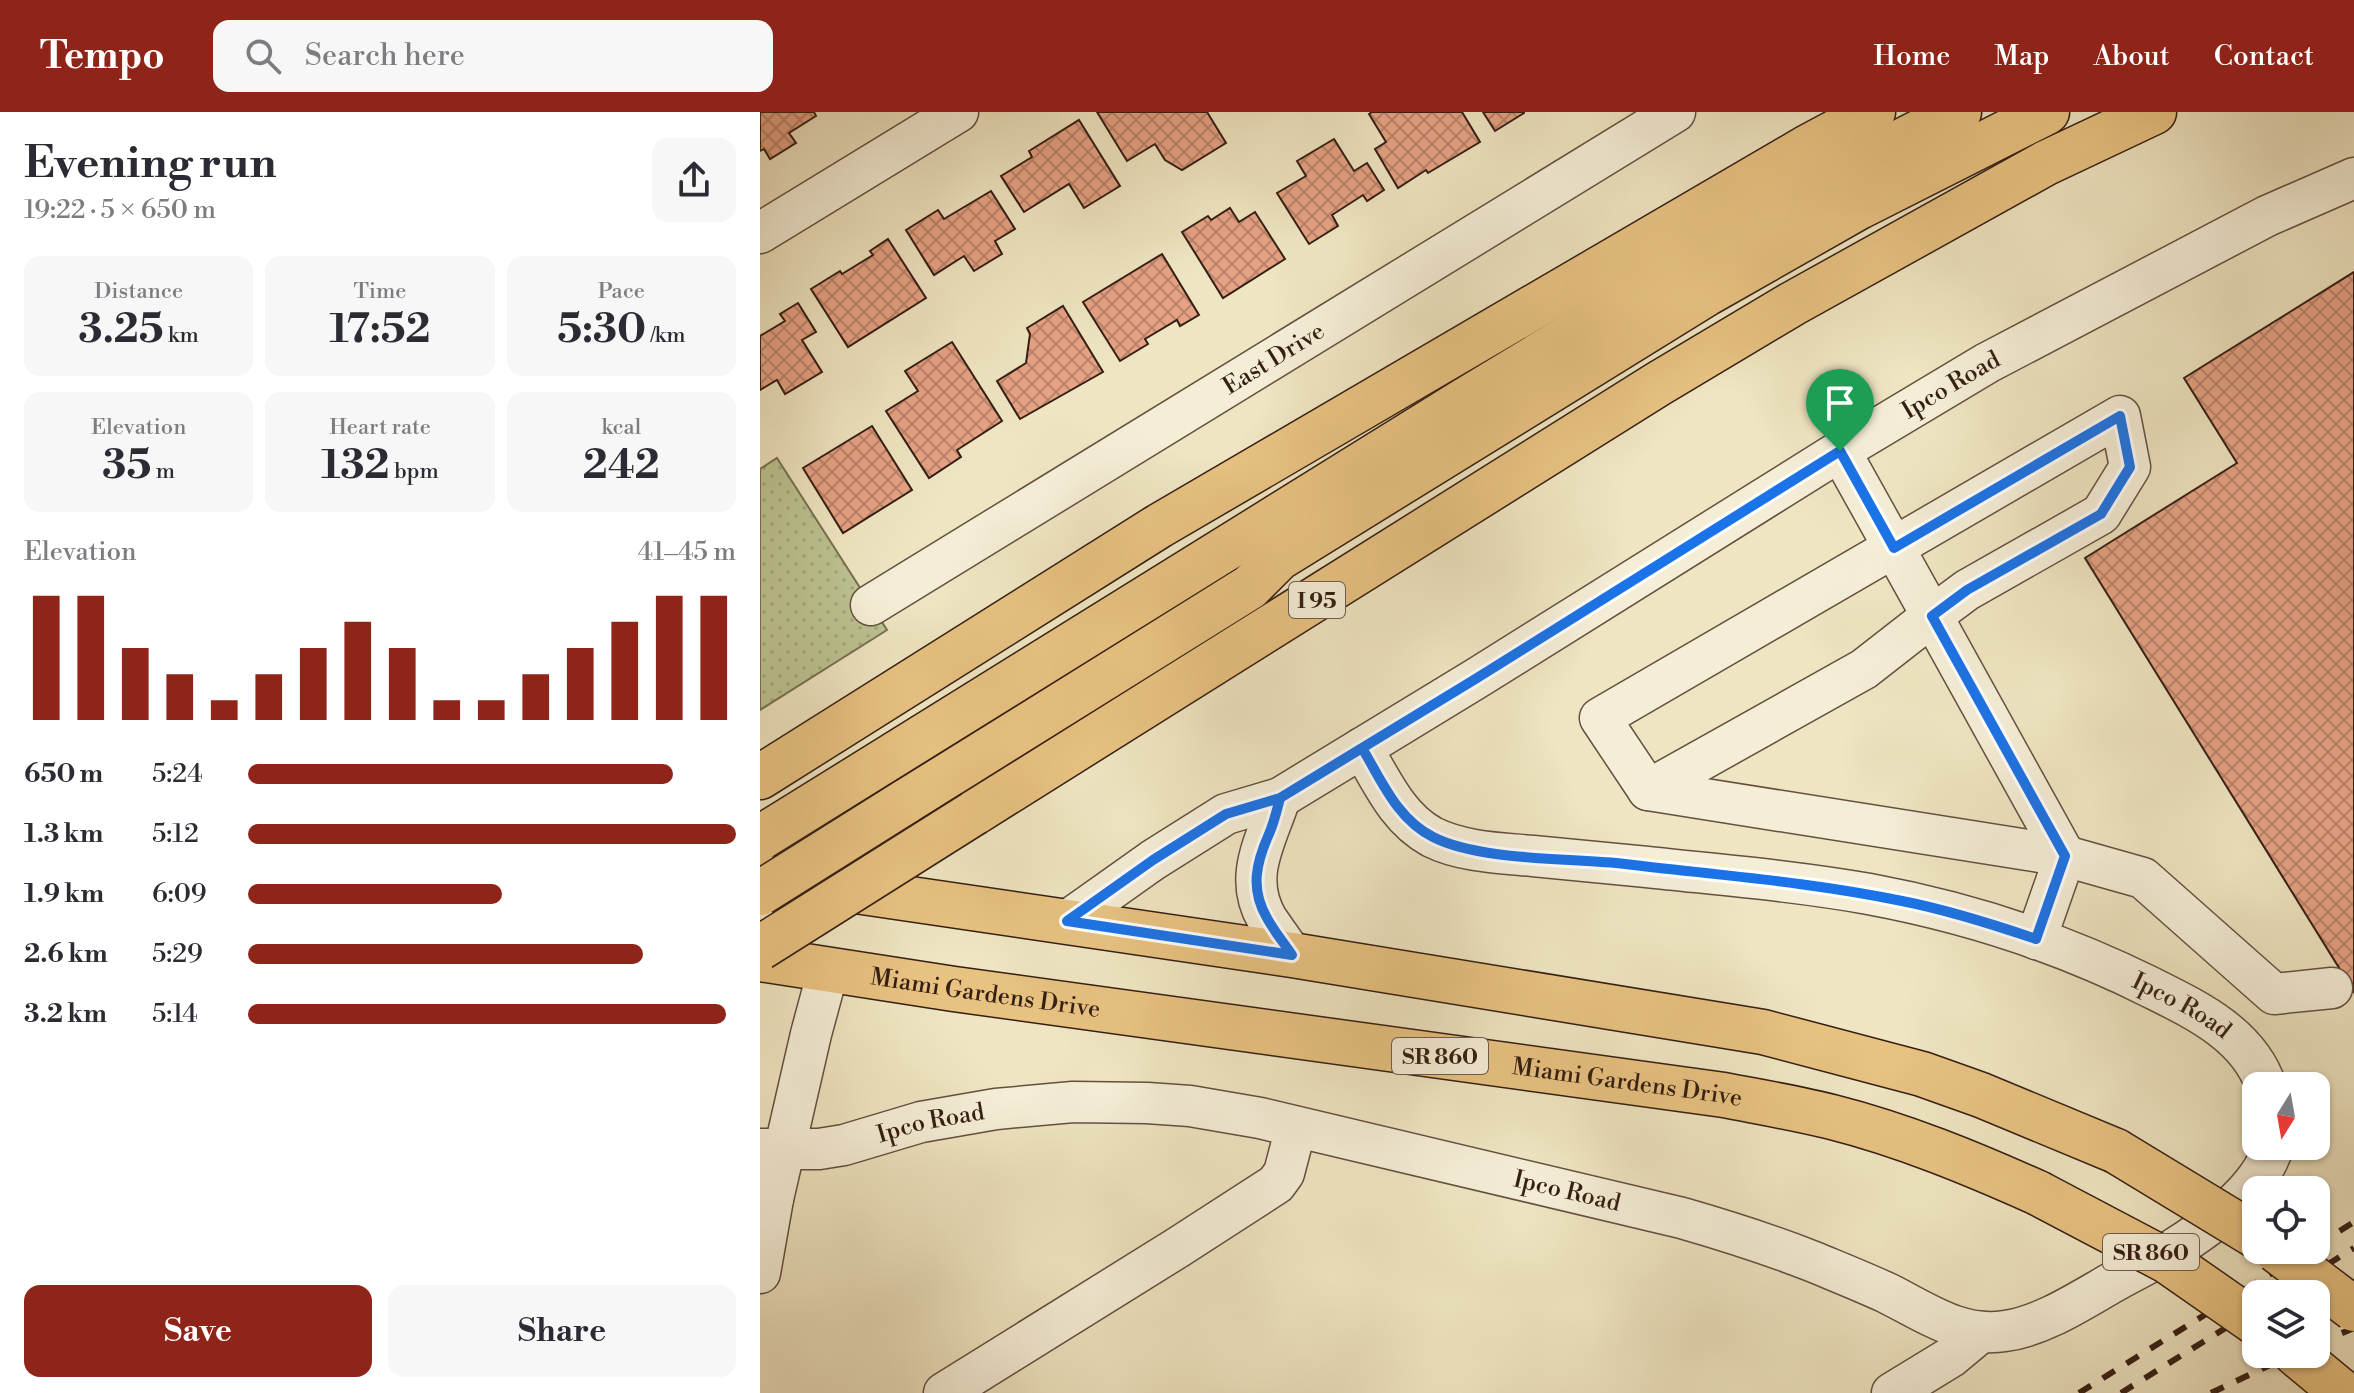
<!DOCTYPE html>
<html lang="en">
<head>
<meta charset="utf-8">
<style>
	body { margin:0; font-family:"Libre Bodoni",serif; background:#f7f7f7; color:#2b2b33; height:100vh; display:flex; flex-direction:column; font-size:30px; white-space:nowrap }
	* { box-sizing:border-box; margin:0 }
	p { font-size:26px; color:#7c7c81 }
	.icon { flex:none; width:44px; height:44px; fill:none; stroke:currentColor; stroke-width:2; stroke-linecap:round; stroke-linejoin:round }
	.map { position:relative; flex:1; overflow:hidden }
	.drawer { display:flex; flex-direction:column; background:#fff; width:760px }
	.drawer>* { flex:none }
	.needle { width:52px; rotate:191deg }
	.tools { position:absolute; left:1482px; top:960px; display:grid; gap:16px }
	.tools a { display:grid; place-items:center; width:88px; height:88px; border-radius:16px; background:#fff; box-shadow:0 2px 6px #0004; font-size:40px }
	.pin { position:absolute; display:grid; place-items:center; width:68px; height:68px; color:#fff; margin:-82px -34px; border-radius:50% 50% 50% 0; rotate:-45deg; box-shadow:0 0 8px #0007 }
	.pin .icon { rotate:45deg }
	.round { display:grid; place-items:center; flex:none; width:84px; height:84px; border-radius:16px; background:#f7f7f7 }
	.overview { display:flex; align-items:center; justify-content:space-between; height:136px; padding:0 24px }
	h1 { font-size:44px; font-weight:800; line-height:60px }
	.metrics { display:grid; grid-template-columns:repeat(3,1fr); gap:12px; height:136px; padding:8px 24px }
	.metrics div { display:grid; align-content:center; border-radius:16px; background:#f7f7f7; text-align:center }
	.metrics b { font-size:40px; font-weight:800 }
	.metrics small { font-size:22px; font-weight:400 }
	.metrics p { font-size:22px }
	.chart { height:224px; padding:16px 24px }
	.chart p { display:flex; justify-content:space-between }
	.chart svg { width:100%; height:144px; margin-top:8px; stroke:#8f2418; stroke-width:6 }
	.primary-button { display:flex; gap:16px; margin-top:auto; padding:16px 24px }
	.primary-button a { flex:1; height:92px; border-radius:16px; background:#8f2418; color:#fff; font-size:32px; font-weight:800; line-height:92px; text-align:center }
	.primary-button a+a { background:#f7f7f7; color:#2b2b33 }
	ul { padding:0 24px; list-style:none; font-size:26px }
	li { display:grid; grid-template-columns:128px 96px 1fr; align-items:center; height:60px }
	li i { height:20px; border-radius:10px; background:#8f2418 }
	header { display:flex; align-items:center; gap:48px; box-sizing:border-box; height:112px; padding:0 40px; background:#8f2418; color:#fff }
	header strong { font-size:38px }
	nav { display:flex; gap:44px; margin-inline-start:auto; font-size:28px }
	.search { width:560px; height:72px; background:#f7f7f7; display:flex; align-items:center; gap:20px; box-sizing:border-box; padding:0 28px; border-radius:16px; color:#7c7c81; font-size:30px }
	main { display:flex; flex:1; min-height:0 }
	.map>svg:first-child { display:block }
	.park { fill:url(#park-dots); stroke:#787052; stroke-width:2 }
	.building { fill:url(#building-cross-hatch); stroke:#341e13; stroke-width:2 }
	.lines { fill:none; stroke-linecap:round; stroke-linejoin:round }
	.minor-casing { stroke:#63503f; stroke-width:43 }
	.major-casing { stroke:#341e13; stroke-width:47 }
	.highway-casing { stroke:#341e13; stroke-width:47 }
	.minor { stroke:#f5eed7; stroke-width:40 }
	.major { stroke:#e8c281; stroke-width:44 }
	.highway { stroke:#e8c281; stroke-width:44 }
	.rail { stroke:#341e13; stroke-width:6; stroke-dasharray:14 14; stroke-linecap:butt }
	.major-bridge-casing { stroke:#341e13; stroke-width:47; stroke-linecap:butt }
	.highway-bridge-casing { stroke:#341e13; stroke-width:47; stroke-linecap:butt }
	.major-bridge { stroke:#e8c281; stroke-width:44 }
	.highway-bridge { stroke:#e8c281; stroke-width:44 }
	.route-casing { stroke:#fff; stroke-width:16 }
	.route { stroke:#1a73e8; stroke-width:10 }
	.labels { text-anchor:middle; stroke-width:6; stroke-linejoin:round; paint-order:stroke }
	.shield { fill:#f5eed7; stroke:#6e5c4e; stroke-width:2 }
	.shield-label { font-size:22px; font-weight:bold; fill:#341e13 }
	.street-label { font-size:24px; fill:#341e13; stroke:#f5eed7 }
</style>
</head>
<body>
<header>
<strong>Tempo</strong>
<div class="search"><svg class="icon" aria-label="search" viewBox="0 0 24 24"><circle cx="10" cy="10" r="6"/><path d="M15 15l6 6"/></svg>Search here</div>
<nav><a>Home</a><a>Map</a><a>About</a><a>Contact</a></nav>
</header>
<main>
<section class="drawer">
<div class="overview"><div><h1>Evening run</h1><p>19:22 · 5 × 650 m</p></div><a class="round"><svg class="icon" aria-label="share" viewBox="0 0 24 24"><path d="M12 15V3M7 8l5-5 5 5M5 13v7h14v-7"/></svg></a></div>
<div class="metrics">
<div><p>Distance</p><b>3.25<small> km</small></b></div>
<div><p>Time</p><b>17:52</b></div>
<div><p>Pace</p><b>5:30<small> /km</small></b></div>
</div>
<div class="metrics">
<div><p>Elevation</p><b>35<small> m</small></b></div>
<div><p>Heart rate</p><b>132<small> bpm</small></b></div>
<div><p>kcal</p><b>242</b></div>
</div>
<div class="chart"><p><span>Elevation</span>41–45 m</p>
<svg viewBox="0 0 160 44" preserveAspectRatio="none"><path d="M5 44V6M15 44V6M25 44V22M35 44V30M45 44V38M55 44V30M65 44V22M75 44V14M85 44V22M95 44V38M105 44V38M115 44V30M125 44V22M135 44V14M145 44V6M155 44V6"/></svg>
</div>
<ul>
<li><b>650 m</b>5:24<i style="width:87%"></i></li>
<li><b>1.3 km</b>5:12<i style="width:100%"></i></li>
<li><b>1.9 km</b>6:09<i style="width:52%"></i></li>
<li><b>2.6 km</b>5:29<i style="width:81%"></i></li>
<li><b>3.2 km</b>5:14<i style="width:98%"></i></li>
</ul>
<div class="primary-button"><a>Save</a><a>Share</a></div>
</section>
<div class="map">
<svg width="1594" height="1281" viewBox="0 0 1594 1281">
	<defs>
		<pattern id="park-dots" width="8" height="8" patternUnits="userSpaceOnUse" patternTransform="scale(2)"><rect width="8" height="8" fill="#bcc391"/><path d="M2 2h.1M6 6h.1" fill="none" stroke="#a2a77c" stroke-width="1.8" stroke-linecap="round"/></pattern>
		<pattern id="building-cross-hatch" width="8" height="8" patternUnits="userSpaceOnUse" patternTransform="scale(2)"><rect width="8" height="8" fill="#e6a284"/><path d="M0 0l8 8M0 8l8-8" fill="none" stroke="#bb836b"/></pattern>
	</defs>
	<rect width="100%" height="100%" fill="#efe5c2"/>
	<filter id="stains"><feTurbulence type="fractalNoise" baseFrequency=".0025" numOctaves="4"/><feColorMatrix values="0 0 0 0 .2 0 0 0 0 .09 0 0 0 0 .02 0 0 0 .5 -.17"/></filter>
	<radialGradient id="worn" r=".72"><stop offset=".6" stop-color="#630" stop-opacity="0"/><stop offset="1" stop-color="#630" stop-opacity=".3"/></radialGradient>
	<path class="park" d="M17 346 127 518 0 598V357Z"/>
	<g class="building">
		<path d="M0 0H54L56 4 29 21 36 31 10 47 4 37 0 39Z"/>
		<path d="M337 0H447L466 31 422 58 405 48 395 32 367 49Z"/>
		<path d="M612 0H702L720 30 668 61 666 58 638 76 615 37 626 30 609 2Z"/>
		<path d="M723 0H764V1L735 19Z"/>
		<path d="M319 8 360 74 324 96 309 72 264 100 241 64 272 45 269 39Z"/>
		<path d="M574 27 594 59 607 51 624 78 607 89 603 83 572 103 578 114 549 132 517 81 546 64 537 49Z"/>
		<path d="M231 79 255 117 235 129 242 142 214 159 204 144 174 163 146 118 178 98 184 107Z"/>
		<path d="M470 96 479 110 495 100 525 147 463 186 422 120 448 104 451 108Z"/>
		<path d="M128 127 166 186 88 235 51 177 80 159 82 162 113 143 110 139Z"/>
		<path d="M402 142 439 203 420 214 417 208 385 227 388 232 360 249 323 190Z"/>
		<path d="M1594 160V880L1325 446 1477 351 1424 266Z"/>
		<path d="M38 191 56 220 42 228 62 260 25 282 17 268 0 278V224L25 209 20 202Z"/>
		<path d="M303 194 343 260 260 307 237 269 266 251 270 222 267 216Z"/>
		<path d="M192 230 242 309 197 338 201 345 169 366 126 299 158 279 145 259Z"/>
		<path d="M112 314 152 378 83 421 43 356Z"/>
	</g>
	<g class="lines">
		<defs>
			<g id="minor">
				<path d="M0 121 198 0"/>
				<path d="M1080 339 1172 504 1207 478 1341 402 1370 355 1360 304 840 606 888 678 1305 744 1383 766 1514 882 1572 876"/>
				<path id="s1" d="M111 493 915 0"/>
				<path id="s2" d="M602 636C622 669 637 706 672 725 702 740 740 741 773 744 811 748 849 751 887 755 961 763 1036 769 1109 782 1206 800 1302 831 1390 875 1436 898 1488 922 1506 974"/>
				<path d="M888 678 1104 557 1172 504 1305 744 1276 827"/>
				<path d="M520 686C507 727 482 764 507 807 515 819 524 831 532 843"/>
				<path id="s3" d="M307 809 393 748 466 702 520 686 717 566 1080 339 1227 251 1507 104 1594 66"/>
				<path id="s4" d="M0 1037H59L84 1033 161 1010 236 997 313 990 387 991 430 994 500 1006 922 1106C967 1119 1011 1133 1054 1150 1078 1160 1103 1170 1127 1181 1165 1200 1200 1226 1245 1219 1283 1214 1323 1187 1355 1169 1373 1159 1391 1150 1409 1140 1445 1118 1502 1078 1513 1034"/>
				<path d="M0 1091 13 1087 51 922 68 859"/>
				<path d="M0 1161 13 1087"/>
				<path d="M184 1281 417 1136 516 1072 524 1061 536 1015"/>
				<path d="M1132 1281 1191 1245 1221 1220"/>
			</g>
			<g id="major">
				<path d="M0 765 532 843 1003 920 1162 962 1221 983 1356 1039"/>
				<path id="s5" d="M0 847 194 877 964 983C1000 990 1036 996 1072 1005 1143 1023 1211 1051 1278 1081"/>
				<path d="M1536 1242 1583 1281"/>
			</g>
			<g id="highway">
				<path d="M0 665 399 414 1046 36 1113 0"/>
				<path d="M145 690 490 475 519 446 946 182 1099 95 1287 0"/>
				<path d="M214 701 898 272 1032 192 1286 51 1394 0"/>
				<path d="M0 726 702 290 1079 61 1199 0"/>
			</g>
		</defs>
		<use href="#minor" class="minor-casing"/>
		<use href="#major" class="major-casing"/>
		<use href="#highway" class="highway-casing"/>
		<use href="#minor" class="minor"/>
		<use href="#major" class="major"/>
		<use href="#highway" class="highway"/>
		<g class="rail">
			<path d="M1556 1134 1594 1110"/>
			<path d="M1520 1182 1594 1136"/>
			<path d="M1556 1232 1594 1216"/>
			<path d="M1319 1281 1549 1138"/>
			<path d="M1361 1281 1496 1197"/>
			<path d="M1451 1281 1533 1242"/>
		</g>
		<defs>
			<g id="major-bridge">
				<path d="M1356 1039 1496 1124"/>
				<path d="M1278 1081 1407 1149 1496 1211"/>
				<path d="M1516 1138 1594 1197"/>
			</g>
			<g id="highway-bridge">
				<path d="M0 781 145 690"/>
				<path d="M0 836 214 701"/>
			</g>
		</defs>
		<use href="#major-bridge" class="major-bridge-casing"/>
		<use href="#highway-bridge" class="highway-bridge-casing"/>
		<use href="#major-bridge" class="major-bridge"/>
		<use href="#highway-bridge" class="highway-bridge"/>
	</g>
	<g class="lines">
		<defs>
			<path id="route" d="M1080 339 717 566 520 686 466 702 393 748 307 809 532 843C524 831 514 819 507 806 490 777 496 751 509 722 514 711 517 698 520 686L602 636C622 669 637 707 673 725 720 749 811 746 865 752 957 763 1051 770 1142 789 1188 798 1232 812 1276 827L1305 744 1172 504 1207 478 1341 402 1370 355 1360 304 1134 436 1080 339"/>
		</defs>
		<use href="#route" class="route-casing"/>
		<use href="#route" class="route"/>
	</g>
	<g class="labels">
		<g class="shield">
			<rect x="529" y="470" width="56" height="36" rx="6"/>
			<rect x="632" y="926" width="96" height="36" rx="6"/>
			<rect x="1343" y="1122" width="96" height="36" rx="6"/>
		</g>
		<g class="shield-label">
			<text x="557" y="496">I 95</text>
			<text x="680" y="952">SR 860</text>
			<text x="1391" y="1148">SR 860</text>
		</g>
		<g class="street-label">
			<text dy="8" stroke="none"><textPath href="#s1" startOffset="472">East Drive</textPath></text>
			<text dy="8" stroke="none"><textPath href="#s3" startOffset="1036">Ipco Road</textPath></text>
			<text dy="8" stroke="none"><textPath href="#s5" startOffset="228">Miami Gardens Drive</textPath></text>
			<text dy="8" stroke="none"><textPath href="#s2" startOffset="890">Ipco Road</textPath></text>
			<text dy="8" stroke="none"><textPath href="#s5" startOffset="876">Miami Gardens Drive</textPath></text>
			<text dy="8" stroke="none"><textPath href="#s4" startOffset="174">Ipco Road</textPath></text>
			<text dy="8" stroke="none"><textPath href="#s4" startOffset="822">Ipco Road</textPath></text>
		</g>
	</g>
	<rect width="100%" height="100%" filter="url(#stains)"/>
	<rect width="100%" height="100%" fill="url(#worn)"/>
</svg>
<div class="tools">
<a><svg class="needle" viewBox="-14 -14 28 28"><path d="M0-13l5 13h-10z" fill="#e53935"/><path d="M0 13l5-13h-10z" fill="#7c7c81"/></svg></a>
<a><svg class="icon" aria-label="locate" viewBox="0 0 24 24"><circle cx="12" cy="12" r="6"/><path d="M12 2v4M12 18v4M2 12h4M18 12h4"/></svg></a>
<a><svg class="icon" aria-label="layers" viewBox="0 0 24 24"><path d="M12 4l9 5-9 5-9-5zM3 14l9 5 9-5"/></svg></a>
</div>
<div class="pin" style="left:1080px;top:339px;background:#1e9e55"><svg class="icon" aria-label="arrive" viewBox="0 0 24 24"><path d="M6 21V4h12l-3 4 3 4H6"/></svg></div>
</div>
</main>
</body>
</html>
